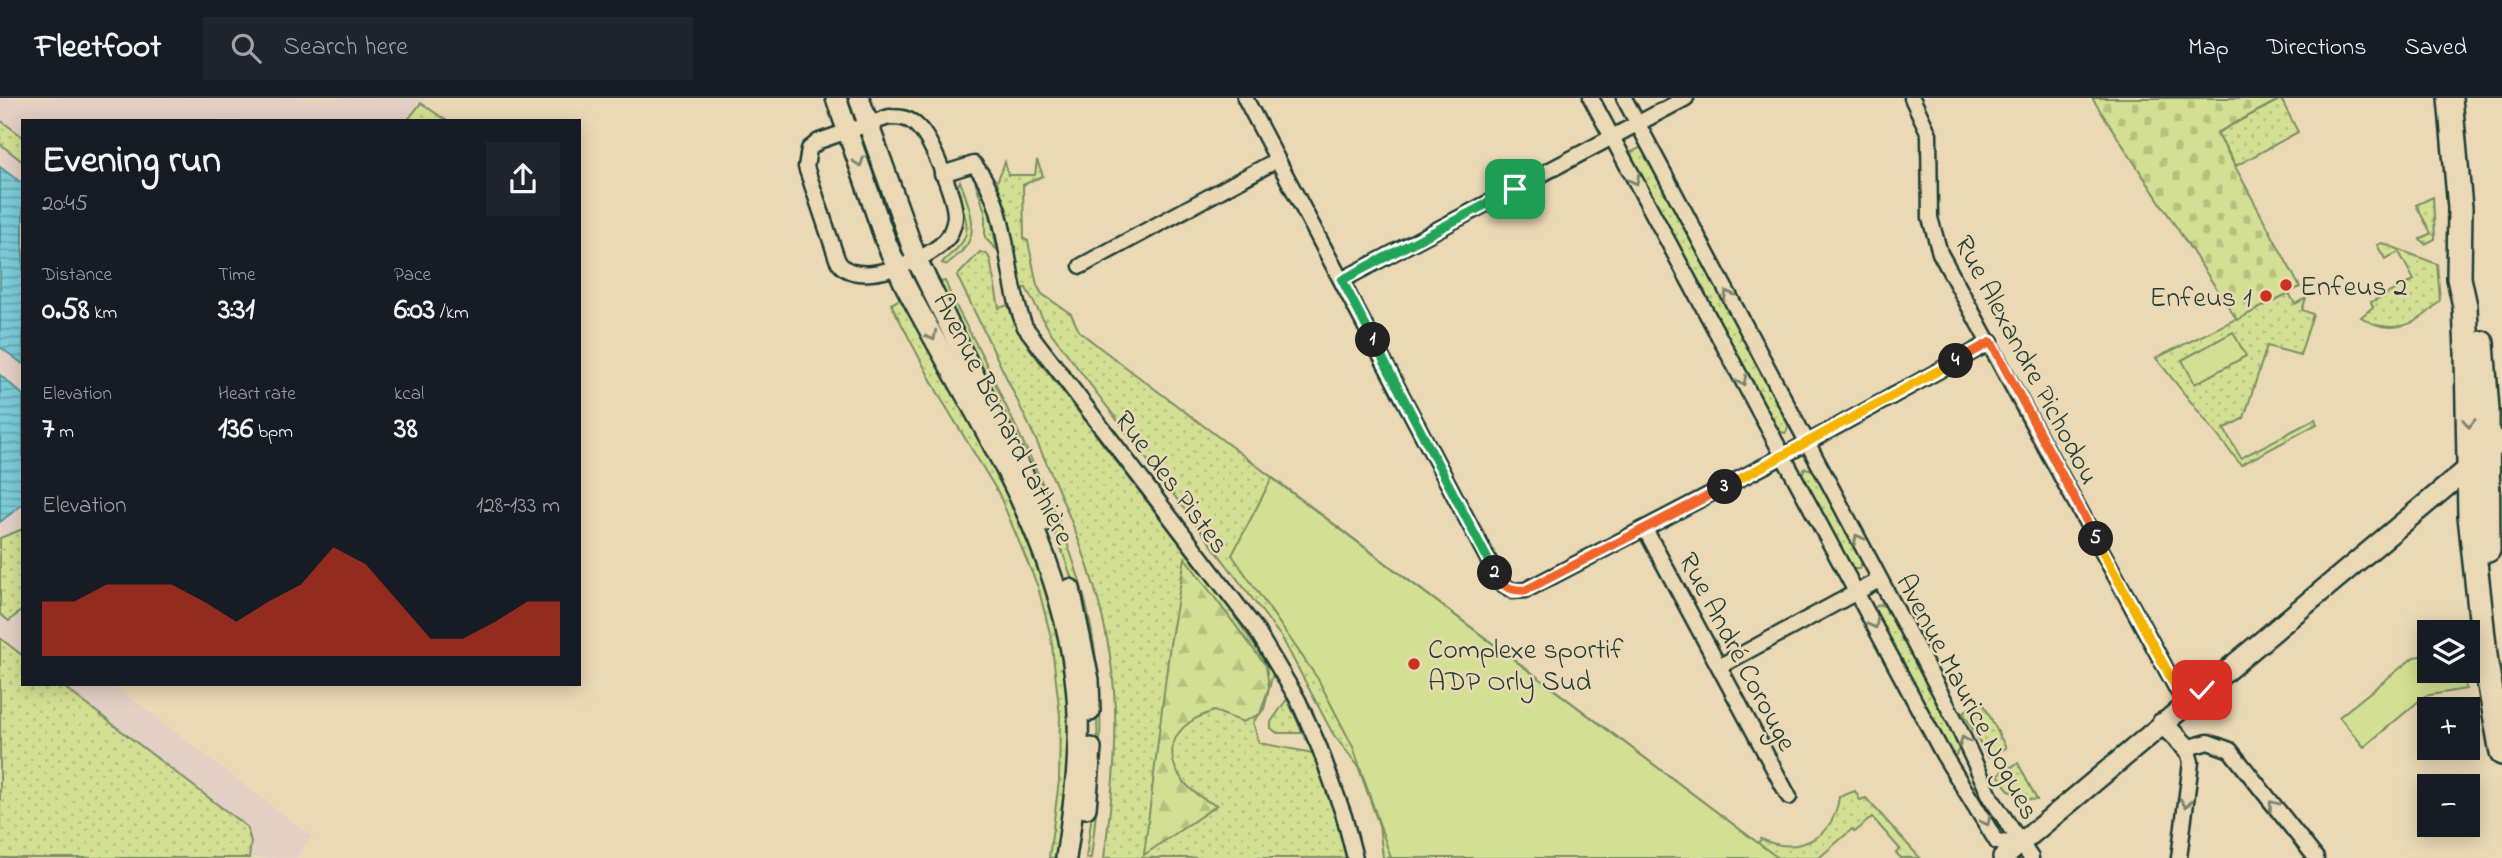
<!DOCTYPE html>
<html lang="en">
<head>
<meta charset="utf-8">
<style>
	body { margin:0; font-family:"Indie Flower",sans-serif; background:#20242c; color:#f1f3f6; height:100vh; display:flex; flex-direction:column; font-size:26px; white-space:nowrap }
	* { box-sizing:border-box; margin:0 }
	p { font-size:23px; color:#9ea1a6 }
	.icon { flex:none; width:38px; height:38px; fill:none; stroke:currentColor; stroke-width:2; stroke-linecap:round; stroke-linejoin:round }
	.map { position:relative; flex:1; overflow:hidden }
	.side { position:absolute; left:21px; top:21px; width:560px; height:567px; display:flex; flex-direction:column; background:#171b24; border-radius:0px; box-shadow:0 4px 18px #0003 }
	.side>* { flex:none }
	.buttons { position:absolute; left:2417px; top:522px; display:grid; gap:14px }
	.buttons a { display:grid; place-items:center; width:63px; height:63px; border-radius:0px; background:#171b24; box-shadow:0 4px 18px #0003; font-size:35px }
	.pin { position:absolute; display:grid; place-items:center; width:60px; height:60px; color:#fff; margin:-30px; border-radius:14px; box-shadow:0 4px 10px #0006 }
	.km { position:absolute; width:35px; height:35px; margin:-18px; border-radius:50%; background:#222; color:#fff; font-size:19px; line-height:35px; text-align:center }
	.round { display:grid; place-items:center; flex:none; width:74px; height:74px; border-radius:0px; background:#20242c }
	.overview { display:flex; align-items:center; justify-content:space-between; height:119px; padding:0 21px }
	h1 { font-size:38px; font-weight:700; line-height:52px }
	.figures { display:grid; grid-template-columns:repeat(3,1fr); gap:10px; height:119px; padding:7px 21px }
	.figures div { display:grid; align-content:center }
	.figures b { font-size:30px; font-weight:700 }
	.figures small { font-size:19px; font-weight:400 }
	.figures p { font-size:19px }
	.chart { height:196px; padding:14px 21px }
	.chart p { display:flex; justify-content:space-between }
	.chart svg { width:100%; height:126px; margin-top:7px; fill:#c8321e; opacity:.7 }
	header { display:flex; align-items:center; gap:42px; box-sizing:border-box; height:98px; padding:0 35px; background:#171b24; border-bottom:2px solid #363941 }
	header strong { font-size:33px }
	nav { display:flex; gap:38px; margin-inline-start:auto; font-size:24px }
	.search { width:490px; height:63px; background:#20242c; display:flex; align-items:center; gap:18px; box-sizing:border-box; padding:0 24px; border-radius:0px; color:#9ea1a6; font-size:26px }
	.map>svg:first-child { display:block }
	.built { fill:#e3cfc4 }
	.grass { fill:url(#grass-dots); stroke:#798e64; stroke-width:2 }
	.forest { fill:url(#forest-firs); stroke:#798e64; stroke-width:2 }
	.cemetery { fill:url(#cemetery-stones); stroke:#798e64; stroke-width:2 }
	.garden { fill:#d3e093; stroke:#798e64; stroke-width:2 }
	.water { fill:url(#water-rules); stroke:#579397; stroke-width:2 }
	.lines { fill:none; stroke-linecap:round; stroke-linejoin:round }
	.street-casing { stroke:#1f3d34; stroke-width:19 }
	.secondary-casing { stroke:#1f3d34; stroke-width:24 }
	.primary-casing { stroke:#1f3d34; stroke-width:28 }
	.street { stroke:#ebd9b6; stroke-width:14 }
	.secondary { stroke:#ebd9b6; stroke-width:19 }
	.primary { stroke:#ebd9b6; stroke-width:23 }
	.oneway { stroke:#7b836e }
	.split-1-casing { stroke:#fff; stroke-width:14 }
	.split-2-casing { stroke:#fff; stroke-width:14 }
	.split-3-casing { stroke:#fff; stroke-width:14 }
	.split-4-casing { stroke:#fff; stroke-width:14 }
	.split-5-casing { stroke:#fff; stroke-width:14 }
	.split-6-casing { stroke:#fff; stroke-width:14 }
	.split-1 { stroke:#22a559; stroke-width:9 }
	.split-2 { stroke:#22a559; stroke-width:9 }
	.split-3 { stroke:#f0652b; stroke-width:9 }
	.split-4 { stroke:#f5b400; stroke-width:9 }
	.split-5 { stroke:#f0652b; stroke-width:9 }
	.split-6 { stroke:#f5b400; stroke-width:9 }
	.poi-dot { fill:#c8321e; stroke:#ebd9b6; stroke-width:2.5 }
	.labels { text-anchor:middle; stroke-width:5; stroke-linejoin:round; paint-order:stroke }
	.poi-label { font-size:28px; fill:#1f3d34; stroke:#ebd9b6; text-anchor:start }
	.street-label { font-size:28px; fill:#1f3d34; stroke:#ebd9b6 }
</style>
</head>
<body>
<header>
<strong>Fleetfoot</strong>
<div class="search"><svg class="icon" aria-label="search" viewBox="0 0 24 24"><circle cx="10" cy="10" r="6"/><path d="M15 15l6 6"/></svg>Search here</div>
<nav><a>Map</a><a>Directions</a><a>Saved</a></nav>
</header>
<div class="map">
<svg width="2502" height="760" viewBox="0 0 2502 760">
	<defs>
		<pattern id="grass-dots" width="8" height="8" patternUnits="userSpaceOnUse" patternTransform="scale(1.75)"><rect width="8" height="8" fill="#d3e093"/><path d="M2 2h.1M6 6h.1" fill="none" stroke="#b5c17f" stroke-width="1.8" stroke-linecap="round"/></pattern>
		<pattern id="forest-firs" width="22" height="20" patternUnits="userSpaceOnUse" patternTransform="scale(1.75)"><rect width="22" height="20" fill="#d3e093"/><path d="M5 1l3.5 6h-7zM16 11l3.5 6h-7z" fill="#b5c17f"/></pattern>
		<pattern id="cemetery-stones" width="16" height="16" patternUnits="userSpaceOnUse" patternTransform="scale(1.75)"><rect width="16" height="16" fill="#d3e093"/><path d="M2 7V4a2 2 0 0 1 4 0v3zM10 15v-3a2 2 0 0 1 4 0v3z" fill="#b5c17f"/></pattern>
		<pattern id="water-rules" width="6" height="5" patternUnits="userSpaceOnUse" patternTransform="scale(1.75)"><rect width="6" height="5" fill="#7dcdd9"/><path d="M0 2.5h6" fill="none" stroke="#66a8b1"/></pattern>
	</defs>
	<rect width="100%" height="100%" fill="#ebd9b6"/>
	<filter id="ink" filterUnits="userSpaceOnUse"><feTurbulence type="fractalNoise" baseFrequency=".0143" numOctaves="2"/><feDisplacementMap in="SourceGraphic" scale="14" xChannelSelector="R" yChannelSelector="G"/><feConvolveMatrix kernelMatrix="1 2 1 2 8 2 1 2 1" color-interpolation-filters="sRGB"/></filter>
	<g filter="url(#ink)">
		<path class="built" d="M0 0H426L408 23H23V512L20 516 23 518V586H112L312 739 296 760H0Z"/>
		<g class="grass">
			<path d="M2281 1 2298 34 2236 68 2217 34Z"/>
			<path d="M421 5 447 23H407Z"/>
			<path d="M0 22 23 39V64L0 46Z"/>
			<path d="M1640 50 1645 54 1789 326 1786 335 1776 333 1633 64 1631 54Z"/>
			<path d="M1037 62 1043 78 1023 87 1024 141 1028 143 1037 187 1042 196 1071 216 1079 233 1103 252 1758 745 1761 741C1798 758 1834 740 1839 699L1855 693 1860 702 1866 700 1920 760H1901L1896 755 1900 751 1872 719 1855 734 1852 731 1819 760H1383L1379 727 1358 668 1333 636 1282 540 1049 232 1026 190H1021L1008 117 997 84 1005 64 1008 77H1035Z"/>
			<path d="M960 83C968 105 981 132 963 152 958 158 952 161 947 167L942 165C948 157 959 152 964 141 974 121 951 96 960 83Z"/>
			<path d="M975 83 988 107 997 152 985 140V114Z"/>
			<path d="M2433 99 2435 141 2425 146 2420 141 2431 135 2416 107Z"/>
			<path d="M2382 145 2437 166 2440 202C2420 227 2390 239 2361 219L2373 209 2371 204 2414 182 2399 154 2385 161 2377 147Z"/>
			<path d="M980 154 987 156 990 161 999 210 1008 207 1029 250 1229 510 1273 575 1264 611 1253 624 1259 645 1313 655 1334 712 1346 760H1104C1113 693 1121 625 1110 558 1098 481 1068 412 1036 342 1010 287 984 232 957 178Z"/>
			<path d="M945 183C957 215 978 246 992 278 1019 338 1052 399 1073 462 1108 563 1104 656 1091 760H1086C1093 709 1101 658 1096 607 1089 511 1060 441 1021 355 996 298 970 244 941 189L939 184Z"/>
			<path d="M2289 195 2295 206 2306 200 2302 212 2313 216 2300 257 2267 248 2244 320 2224 331 2241 360 2315 321 2317 326 2241 367 2156 260Z"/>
			<path d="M902 200 942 277 1004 382 1058 513 1073 619 1061 760H1049L1059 683 1060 618 1051 539 1038 489 999 396 940 299 891 206Z"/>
			<path d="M1805 370 1814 372 1862 462 1860 471H1851L1801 378Z"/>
			<path d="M23 431V511L9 523 0 516V440Z"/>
			<path d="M1880 506 1888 510 1961 647 1956 657H1950L1873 511Z"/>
			<path d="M0 540 23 558V586H60L247 729 251 744 249 760H0Z"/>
			<path d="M1287 601 1303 635H1277L1271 630V624Z"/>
			<path d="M1982 603 2006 650 1988 659 1963 614Z"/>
			<path d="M2018 665 2037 702C2016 701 2008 695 1998 676Z"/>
		</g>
		<path class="forest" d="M1185 460 1266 568 1269 589 1260 616 1243 624 1214 613C1200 618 1187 623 1178 636 1159 665 1191 699 1217 707L1144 757 1170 546Z"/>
		<path class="cemetery" d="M2092 0H2282L2217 35 2300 189 2237 222Z"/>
		<g class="garden">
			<path d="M2233 234 2246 258 2195 286 2182 262Z"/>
			<path d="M1272 380 1304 404 1778 760H1391L1353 649 1318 581 1232 457Z"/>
			<path d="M2429 557V572H2464L2466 591 2425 598 2364 649 2339 619 2414 559Z"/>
		</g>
		<g class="water">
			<path d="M0 69 23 86V266L0 249Z"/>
			<path d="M0 277 23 297V406L0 424Z"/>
		</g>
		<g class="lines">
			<defs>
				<g id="street">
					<path d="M1245 0 1501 486 1513 493 1526 492 1770 365 1991 244"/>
					<path d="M1591 0 1943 656 1997 744 2020 745"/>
					<path d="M1624 0 1956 624 1991 700 2031 760"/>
					<path d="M1912 0 1929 36 1930 120 1940 155 2185 606"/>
					<path d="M889 19C901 19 910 20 918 29 932 42 954 98 955 117 955 124 952 132 949 138 934 161 851 195 837 161L806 69 809 51 819 43Z"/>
					<path d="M942 76 974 66C1012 112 1003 177 1025 229L1255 530 1298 602 1320 651 1344 718 1355 760"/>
					<path d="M1081 168 1277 62"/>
					<path d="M1342 182 1686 0"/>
					<path d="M1645 431 1789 699"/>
					<path d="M1720 568 1879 482"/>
					<path d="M2179 760 2191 664 2187 650 2208 644 2230 652 2316 760"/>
				</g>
				<g id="secondary">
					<path d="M836 0 886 144 904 185C970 312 1058 434 1075 579 1083 640 1075 700 1066 760"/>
					<path d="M859 0 916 160 1046 423"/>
					<path d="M1070 491 1089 582 1090 613"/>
					<path d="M2162 625 2187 650"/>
					<path d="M1086 710 1091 650"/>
					<path d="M2003 760 2502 342"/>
				</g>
				<g id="primary">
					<path d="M2450 0 2460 110 2459 180 2465 208 2467 254 2470 418 2486 566 2502 655"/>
					<path d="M2482 245 2487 312 2488 452"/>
				</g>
			</defs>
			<use href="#street" class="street-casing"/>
			<use href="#secondary" class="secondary-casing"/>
			<use href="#primary" class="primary-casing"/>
			<use href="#street" class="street"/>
			<use href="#secondary" class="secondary"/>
			<use href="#primary" class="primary"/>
		</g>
		<defs><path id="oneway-chevron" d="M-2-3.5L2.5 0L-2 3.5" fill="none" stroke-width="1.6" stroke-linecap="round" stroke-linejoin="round" transform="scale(1.75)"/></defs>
		<g class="oneway">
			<use href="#oneway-chevron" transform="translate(859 64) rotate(71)"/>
			<use href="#oneway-chevron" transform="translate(1635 82) rotate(62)"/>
			<use href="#oneway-chevron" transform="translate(1728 197) rotate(-118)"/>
			<use href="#oneway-chevron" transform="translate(932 238) rotate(62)"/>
			<use href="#oneway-chevron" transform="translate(1742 283) rotate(62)"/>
			<use href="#oneway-chevron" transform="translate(2469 325) rotate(90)"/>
			<use href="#oneway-chevron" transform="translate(1858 441) rotate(-118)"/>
			<use href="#oneway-chevron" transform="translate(1874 526) rotate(62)"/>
			<use href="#oneway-chevron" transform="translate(1964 643) rotate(-113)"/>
			<use href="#oneway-chevron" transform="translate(2186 705) rotate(97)"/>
			<use href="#oneway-chevron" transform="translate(2273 707) rotate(-128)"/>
			<use href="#oneway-chevron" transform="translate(1986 723) rotate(62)"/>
		</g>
	</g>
	<g class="lines" filter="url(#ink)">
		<defs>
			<path id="split-1" d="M1373 242 1342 182 1515 91"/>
			<path id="split-2" d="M1373 242 1495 475"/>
			<path id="split-3" d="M1495 475C1503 489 1510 493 1526 492L1725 389"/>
			<path id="split-4" d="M1725 389 1956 263"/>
			<path id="split-5" d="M1956 263 1991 244 2096 441"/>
			<path id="split-6" d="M2096 441 2185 606 2202 592"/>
		</defs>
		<use href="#split-1" class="split-1-casing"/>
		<use href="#split-2" class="split-2-casing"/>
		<use href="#split-3" class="split-3-casing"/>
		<use href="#split-4" class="split-4-casing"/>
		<use href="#split-5" class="split-5-casing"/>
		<use href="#split-6" class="split-6-casing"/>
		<use href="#split-1" class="split-1"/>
		<use href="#split-2" class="split-2"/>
		<use href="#split-3" class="split-3"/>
		<use href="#split-4" class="split-4"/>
		<use href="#split-5" class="split-5"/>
		<use href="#split-6" class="split-6"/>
	</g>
	<g class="poi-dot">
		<circle cx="2286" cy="187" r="7"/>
		<circle cx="2266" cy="198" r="7"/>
		<circle cx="1414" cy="566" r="7"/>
	</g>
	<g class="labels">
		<g class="poi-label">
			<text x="2300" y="197">Enfeus 2</text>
			<text x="2252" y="208" text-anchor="end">Enfeus 1</text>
			<text x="1428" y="560">Complexe sportif<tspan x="1428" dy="32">ADP Orly Sud</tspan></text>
		</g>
		<g class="street-label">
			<text transform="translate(2028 261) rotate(62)" y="10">Rue Alexandre Pichodou</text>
			<text transform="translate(1005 320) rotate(63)" y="10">Avenue Bernard Lathière</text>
			<text transform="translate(1173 383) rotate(53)" y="10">Rue des Pistes</text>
			<text transform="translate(1739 553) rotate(62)" y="10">Rue André Corouge</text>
			<text transform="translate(1969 598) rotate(62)" y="10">Avenue Maurice Nogues</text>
		</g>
	</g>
</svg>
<div class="buttons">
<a><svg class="icon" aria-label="layers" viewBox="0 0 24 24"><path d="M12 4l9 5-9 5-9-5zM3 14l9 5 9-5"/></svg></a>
<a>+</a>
<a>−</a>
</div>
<div class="pin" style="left:1515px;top:91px;background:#1e9e55"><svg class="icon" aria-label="arrive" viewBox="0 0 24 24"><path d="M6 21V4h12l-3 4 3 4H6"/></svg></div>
<div class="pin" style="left:2202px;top:592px;background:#d93025"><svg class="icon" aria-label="check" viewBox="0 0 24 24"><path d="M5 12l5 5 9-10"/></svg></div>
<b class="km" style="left:1373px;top:242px">1</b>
<b class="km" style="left:1495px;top:475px">2</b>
<b class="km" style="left:1725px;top:389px">3</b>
<b class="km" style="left:1956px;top:263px">4</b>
<b class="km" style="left:2096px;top:441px">5</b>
<section class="side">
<div class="overview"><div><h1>Evening run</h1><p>20:45</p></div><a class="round"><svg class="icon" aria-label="share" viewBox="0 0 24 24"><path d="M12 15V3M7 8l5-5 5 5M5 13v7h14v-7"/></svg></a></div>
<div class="figures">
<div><p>Distance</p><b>0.58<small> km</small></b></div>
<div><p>Time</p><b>3:31</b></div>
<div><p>Pace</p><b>6:03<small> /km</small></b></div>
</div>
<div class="figures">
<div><p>Elevation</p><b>7<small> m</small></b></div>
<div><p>Heart rate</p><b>136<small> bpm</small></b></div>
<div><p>kcal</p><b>38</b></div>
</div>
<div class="chart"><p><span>Elevation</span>128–133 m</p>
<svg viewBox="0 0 160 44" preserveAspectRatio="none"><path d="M0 44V25L10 25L20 19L30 19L40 19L50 25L60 32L70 25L80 19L90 6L100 12L110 25L120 38L130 38L140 32L150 25L160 25V44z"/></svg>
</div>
</section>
</div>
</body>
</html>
